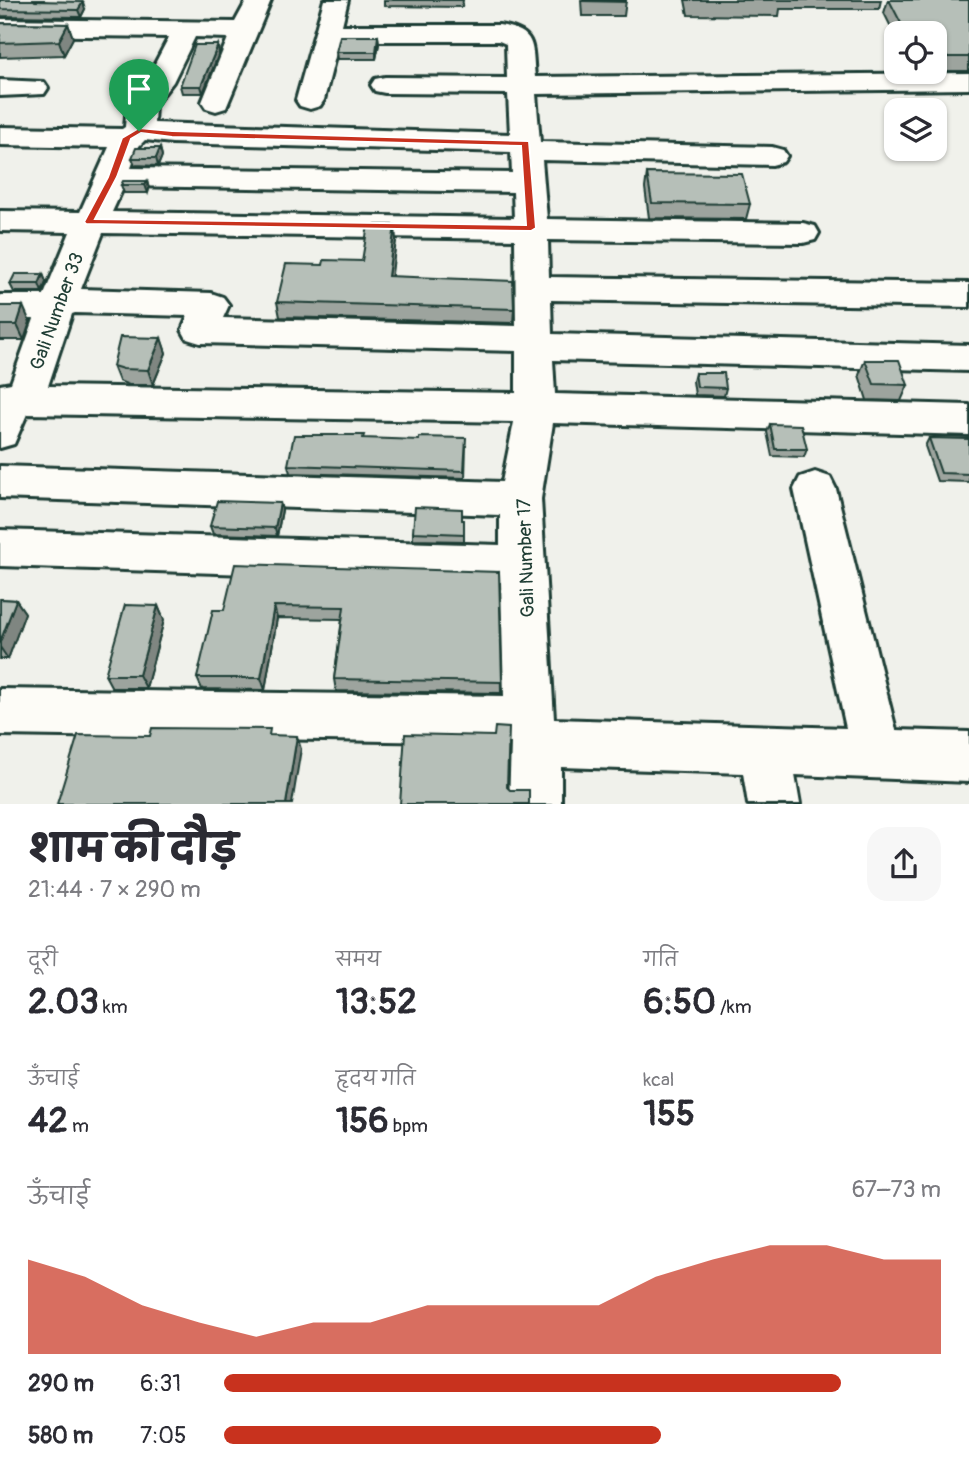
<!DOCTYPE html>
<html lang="hi">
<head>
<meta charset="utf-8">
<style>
	body { margin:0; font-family:Pangolin,"Playpen Sans Deva",sans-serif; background:#f7f7f7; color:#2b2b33; height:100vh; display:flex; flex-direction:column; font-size:26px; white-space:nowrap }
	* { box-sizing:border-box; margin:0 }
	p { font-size:23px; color:#7c7c81 }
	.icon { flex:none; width:38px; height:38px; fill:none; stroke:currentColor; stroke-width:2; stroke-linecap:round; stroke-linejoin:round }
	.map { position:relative; height:804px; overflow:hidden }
	.sheet { display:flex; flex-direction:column; background:#fff; flex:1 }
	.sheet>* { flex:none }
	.buttons { position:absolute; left:884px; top:21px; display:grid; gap:14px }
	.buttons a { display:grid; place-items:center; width:63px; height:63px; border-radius:14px; background:#fff; box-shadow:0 2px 5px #0004; font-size:35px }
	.pin { position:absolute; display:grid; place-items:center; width:60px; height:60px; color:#fff; margin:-72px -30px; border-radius:50% 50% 50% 0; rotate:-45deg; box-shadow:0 0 7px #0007 }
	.pin .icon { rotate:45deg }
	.round { display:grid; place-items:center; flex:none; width:74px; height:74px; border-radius:21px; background:#f7f7f7 }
	.headline { display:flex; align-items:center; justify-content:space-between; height:119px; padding:0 28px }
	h1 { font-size:38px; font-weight:800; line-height:52px }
	.figures { display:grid; grid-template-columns:repeat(3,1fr); gap:10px; height:119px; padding:7px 28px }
	.figures div { display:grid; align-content:center }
	.figures b { font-size:35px; font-weight:800 }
	.figures small { font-size:19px; font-weight:400 }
	.figures p { font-size:19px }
	.chart { height:196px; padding:14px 28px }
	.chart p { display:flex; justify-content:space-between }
	.chart svg { width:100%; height:126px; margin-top:7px; fill:#c8321e; opacity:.7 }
	ul { padding:0 28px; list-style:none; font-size:23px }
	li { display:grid; grid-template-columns:112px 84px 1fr; align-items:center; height:52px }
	li i { height:18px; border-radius:9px; background:#c8321e }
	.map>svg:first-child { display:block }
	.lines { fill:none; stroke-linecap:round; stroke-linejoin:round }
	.minor-casing { stroke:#1f3d34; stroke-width:6 }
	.minor { fill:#fdfcf7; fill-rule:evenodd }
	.wall { fill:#9da49e; stroke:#1f3d34; stroke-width:2 }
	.shaded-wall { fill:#7f8681; stroke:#1f3d34; stroke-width:2 }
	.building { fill:#b6bfb8; stroke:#1f3d34; stroke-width:2 }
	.route { fill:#c8321e; stroke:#fff; stroke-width:2; fill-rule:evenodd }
	.labels { text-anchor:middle; stroke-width:5; stroke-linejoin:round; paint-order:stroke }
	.street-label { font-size:19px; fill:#1f3d34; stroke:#fdfcf7 }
</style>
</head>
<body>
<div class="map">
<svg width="969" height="804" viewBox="0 0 969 804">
	<rect width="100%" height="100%" fill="#f0f1eb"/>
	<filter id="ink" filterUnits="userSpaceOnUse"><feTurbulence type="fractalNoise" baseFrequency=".0143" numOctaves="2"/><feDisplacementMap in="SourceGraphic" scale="14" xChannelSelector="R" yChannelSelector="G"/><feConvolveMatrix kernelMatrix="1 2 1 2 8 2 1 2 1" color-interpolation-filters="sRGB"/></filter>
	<g filter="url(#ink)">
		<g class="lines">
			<defs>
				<g id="minor">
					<path d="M247 0H271L226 108 216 111 206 108 202 102 228 38 195 37 173 82 155 105 154 123 510 134 508 94 385 93 375 91 371 85 375 79 385 77 507 78 506 44 499 41H339L324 100 320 106 310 109 300 106 296 100 324 0H348L342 25H499C537 31 532 44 535 77L969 73V89L536 94 540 142 772 147 783 150 787 156 783 162 772 165 542 160 547 219 803 223 815 226 819 233 815 240 803 243 548 240 549 277 969 283V307L551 300 552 334 969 345V371L553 360 555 394 969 405V435L553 423 541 499 554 719 846 728 794 489 800 477 815 472 830 477 836 489 896 730 969 732V782L795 775 800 804H748L743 773 561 767V804H509L511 743 0 735V689L504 696 501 582 0 566V530L500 545V515L0 498V466L502 482 514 422 27 414 14 444 0 448V385L11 383 34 319H0V295H44L70 232 0 231V211L80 212 109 147 0 145V127L122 129 125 127 127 104 147 79 169 37 0 35V19L235 22ZM145 140 172 143 511 152 512 173 131 168 139 146ZM124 186 513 192 514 218 112 212ZM103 233 515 239 516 326 223 318 229 305 223 297 211 293 81 289ZM75 313 188 316 182 330 187 339 200 343 516 351V393L48 386 72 314Z"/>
					<path d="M0 80 44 82 48 88 44 94 0 96Z"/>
				</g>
			</defs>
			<use href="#minor" class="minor-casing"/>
			<use href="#minor" class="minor"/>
		</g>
		<g class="wall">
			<path d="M0 0H44V1L85 9 81 17 0 16Z"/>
			<path d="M384 0H463L462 7 384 6Z"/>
			<path d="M581 0H626L624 16H582Z"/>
			<path d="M685 0H881L879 9H780L779 16 688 15Z"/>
			<path d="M888 0H969V71H934V33H896V37L884 13Z"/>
			<path d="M0 23 68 24 73 38 64 55 0 57Z"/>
			<path d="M378 36 379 44 376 59H337L336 52Z"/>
			<path d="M218 45 219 53 203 93H182L180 86Z"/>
			<path d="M160 148 162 156 158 166 135 165 132 158Z"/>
			<path d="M647 173 750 204 746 219 649 218 645 188Z"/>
			<path d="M147 181 149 189 148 193H124L121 185Z"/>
			<path d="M396 240 391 276 514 309 513 323 280 317 277 302 323 265 362 261Z"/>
			<path d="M43 274 46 282 42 292H14L10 284Z"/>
			<path d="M0 306 30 322 24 340H0Z"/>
			<path d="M161 338 166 353 153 385H129L119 381 113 366Z"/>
			<path d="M865 360 908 385 901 401 867 400 859 375Z"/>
			<path d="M695 373 726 388 724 396 695 395 693 381Z"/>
			<path d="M770 424 807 449 804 457 772 456 767 432Z"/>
			<path d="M929 438 969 439V482L937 481 925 446Z"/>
			<path d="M466 446 465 478 290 473 288 465Z"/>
			<path d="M280 503 282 510 277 536 213 534 210 526Z"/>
			<path d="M463 520H464V541L413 540V532Z"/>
			<path d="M499 572 501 693 336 691 334 679 342 619 277 618 265 690 202 689 197 678 224 610Z"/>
			<path d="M0 599 16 600 25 613 8 659H0Z"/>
			<path d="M158 606 164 620 146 688H112L105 675Z"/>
		</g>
		<g class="shaded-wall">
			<path d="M83 2 85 9 81 17 78 10Z"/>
			<path d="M68 24 73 38 64 55 59 41Z"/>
			<path d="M378 36 379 44 376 59V52Z"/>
			<path d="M218 45 219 53 203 93 201 86Z"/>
			<path d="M160 148 162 156 158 166 156 158Z"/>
			<path d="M147 181 149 189 148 193 145 185Z"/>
			<path d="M395 225 396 240 390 291 388 276Z"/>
			<path d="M43 274 46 282 42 292 39 284Z"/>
			<path d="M23 306 30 322 24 340 17 325Z"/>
			<path d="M161 338 166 353 153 385 148 370Z"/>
			<path d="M280 503 282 510 277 536 275 528Z"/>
			<path d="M16 600 25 613 8 659 0 647V642Z"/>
			<path d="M158 606 164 620 146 688 139 675Z"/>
			<path d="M274 606 277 618 265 690 261 678Z"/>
			<path d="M297 736 301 749 292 804H286Z"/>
		</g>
		<g class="building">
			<path d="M0 0H37L36 1 83 2 78 10 0 9Z"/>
			<path d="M583 0H626V2L583 1Z"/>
			<path d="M889 0H969V57H934V33H910L908 29H904Z"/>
			<path d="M0 23 68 24 59 41 0 43Z"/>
			<path d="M340 36H378L376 52H336Z"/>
			<path d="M195 45H218L201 86H180Z"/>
			<path d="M136 148H160L156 158H132Z"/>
			<path d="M647 173 742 174 750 204 652 203Z"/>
			<path d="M123 181H147L145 185H121Z"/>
			<path d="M368 225H395L388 276 513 281 514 309 277 302 286 264 323 265 324 260 362 261Z"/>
			<path d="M15 274H43L39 284H10Z"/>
			<path d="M0 306H23L17 325H0Z"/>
			<path d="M120 337 161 338 148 370 123 369 113 366Z"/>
			<path d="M865 360H899L908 385 874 384Z"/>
			<path d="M695 373H724L726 388 697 387Z"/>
			<path d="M770 424 801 425 807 449H775Z"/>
			<path d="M294 435H364L363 438 419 440V437L466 438 464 471 288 465Z"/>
			<path d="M929 438 969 439V474L941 473Z"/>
			<path d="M217 501 280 503 275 528 210 526Z"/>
			<path d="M415 507 462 509V520H464V534L413 532Z"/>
			<path d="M235 564 499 572 502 682 334 679 344 607 274 606 261 678H197L213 610H224Z"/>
			<path d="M0 599 16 600 0 642Z"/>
			<path d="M125 605 158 606 139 675H105Z"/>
			<path d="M495 727 509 728 507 787 510 790H529V804H400L405 734 494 736Z"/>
			<path d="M152 728 270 729 269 735 297 736 286 804H57L78 735 150 736Z"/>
		</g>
	</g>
	<path class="route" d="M139 128 172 131 529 141 536 228 531 231 86 224 84 222 108 177 122 138ZM141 133 172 137 521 146 526 225 95 219 117 177 131 139Z"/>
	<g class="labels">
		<g class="street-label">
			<text transform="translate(56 311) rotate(-70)" y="7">Gali Number 33</text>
			<text transform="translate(525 558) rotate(-92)" y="7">Gali Number 17</text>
		</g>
	</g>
</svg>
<div class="buttons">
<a><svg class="icon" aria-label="locate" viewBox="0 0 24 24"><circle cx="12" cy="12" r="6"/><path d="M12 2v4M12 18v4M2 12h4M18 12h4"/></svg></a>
<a><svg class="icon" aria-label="layers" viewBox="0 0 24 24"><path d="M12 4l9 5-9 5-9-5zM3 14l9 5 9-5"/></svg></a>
</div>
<div class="pin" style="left:139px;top:131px;background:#1e9e55"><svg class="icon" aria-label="arrive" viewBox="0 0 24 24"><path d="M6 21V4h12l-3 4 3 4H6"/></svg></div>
</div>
<section class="sheet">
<div class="headline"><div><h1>शाम की दौड़</h1><p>21:44 · 7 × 290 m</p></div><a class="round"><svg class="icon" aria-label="share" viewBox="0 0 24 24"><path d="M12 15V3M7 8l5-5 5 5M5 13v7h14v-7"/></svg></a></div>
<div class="figures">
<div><p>दूरी</p><b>2.03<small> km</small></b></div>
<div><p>समय</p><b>13:52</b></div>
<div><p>गति</p><b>6:50<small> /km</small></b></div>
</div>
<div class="figures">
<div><p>ऊँचाई</p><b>42<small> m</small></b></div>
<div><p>हृदय गति</p><b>156<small> bpm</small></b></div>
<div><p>kcal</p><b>155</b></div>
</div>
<div class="chart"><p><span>ऊँचाई</span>67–73 m</p>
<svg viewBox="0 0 160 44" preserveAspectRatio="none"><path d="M0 44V11L10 17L20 27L30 33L40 38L50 33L60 33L70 27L80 27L90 27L100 27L110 17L120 11L130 6L140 6L150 11L160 11V44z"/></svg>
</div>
<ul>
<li><b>290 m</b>6:31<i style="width:86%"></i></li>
<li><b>580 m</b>7:05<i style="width:61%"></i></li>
</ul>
</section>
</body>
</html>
